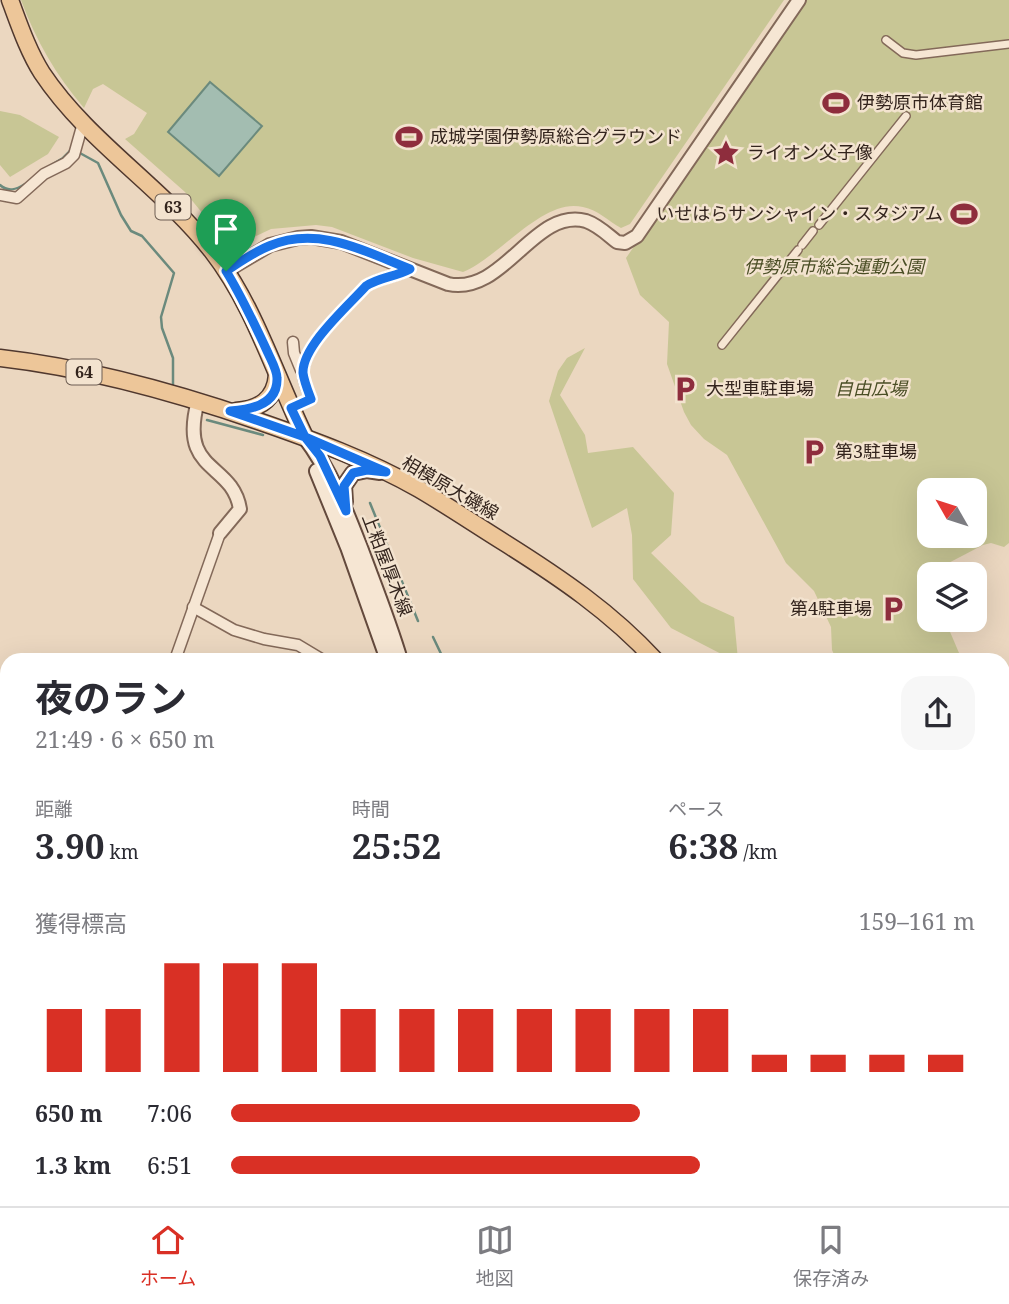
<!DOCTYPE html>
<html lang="ja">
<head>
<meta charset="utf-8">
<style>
	body { margin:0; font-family:"Noto Serif","Noto Sans JP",serif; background:#f7f7f7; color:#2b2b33; height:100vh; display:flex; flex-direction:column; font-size:26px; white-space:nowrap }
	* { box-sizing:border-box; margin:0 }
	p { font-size:23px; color:#7c7c81 }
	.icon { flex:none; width:38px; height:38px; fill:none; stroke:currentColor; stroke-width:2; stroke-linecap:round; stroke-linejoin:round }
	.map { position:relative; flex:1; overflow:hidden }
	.details { position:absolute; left:0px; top:653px; width:1010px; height:555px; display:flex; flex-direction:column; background:#fff; border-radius:21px 21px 0 0; box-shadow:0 7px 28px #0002 }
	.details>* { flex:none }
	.needle { width:46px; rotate:309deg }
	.fabs { position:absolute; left:917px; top:478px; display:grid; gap:14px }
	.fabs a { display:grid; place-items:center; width:70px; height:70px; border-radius:14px; background:#fff; box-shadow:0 7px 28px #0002; font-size:35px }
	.pin { position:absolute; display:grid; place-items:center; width:60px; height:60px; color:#fff; margin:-72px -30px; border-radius:50% 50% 50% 0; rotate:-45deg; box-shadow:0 0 7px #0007 }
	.pin .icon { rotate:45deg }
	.round { display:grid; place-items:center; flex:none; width:74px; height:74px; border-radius:21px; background:#f7f7f7 }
	.headline { display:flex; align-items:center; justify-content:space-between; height:119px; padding:0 35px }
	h1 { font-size:38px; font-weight:700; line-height:52px }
	.stats { display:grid; grid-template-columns:repeat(3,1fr); gap:10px; height:119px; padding:7px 35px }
	.stats div { display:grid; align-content:center }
	.stats b { font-size:35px; font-weight:700 }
	.stats small { font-size:19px; font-weight:400 }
	.stats p { font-size:19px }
	.chart { height:196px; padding:14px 35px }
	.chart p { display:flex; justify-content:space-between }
	.chart svg { width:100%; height:126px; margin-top:7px; stroke:#d93025; stroke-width:6 }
	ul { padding:0 35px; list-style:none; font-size:23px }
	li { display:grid; grid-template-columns:112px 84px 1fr; align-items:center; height:52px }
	li i { height:18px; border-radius:9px; background:#d93025 }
	.menu { display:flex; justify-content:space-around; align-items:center; height:98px; border-top:2px solid #e1e1e2; background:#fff; font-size:19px; color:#7c7c81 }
	.menu a { display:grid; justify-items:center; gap:4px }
	.menu .on { color:#d93025 }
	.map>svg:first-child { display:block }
	.green { fill:#c8c695; fill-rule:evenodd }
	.water { fill:#a3bdb1; stroke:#6b8a7d; stroke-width:2 }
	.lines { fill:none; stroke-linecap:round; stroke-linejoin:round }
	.stream { stroke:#6b8a7d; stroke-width:2.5 }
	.river { stroke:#a3bdb1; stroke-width:18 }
	.pedestrian-casing { stroke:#836959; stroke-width:10 }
	.minor-casing { stroke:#836959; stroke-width:13 }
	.tertiary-casing { stroke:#836959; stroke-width:16 }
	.secondary-casing { stroke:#644a3d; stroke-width:18 }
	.primary-casing { stroke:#50382e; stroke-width:19 }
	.pedestrian { stroke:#f6e6d3; stroke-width:7 }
	.minor { stroke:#f6e6d3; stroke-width:10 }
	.tertiary { stroke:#f6e6d3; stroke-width:12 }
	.secondary { stroke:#f6e6d3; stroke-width:14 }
	.primary { stroke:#edc699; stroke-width:16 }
	.route-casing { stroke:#fff; stroke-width:14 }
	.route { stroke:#1a73e8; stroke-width:9 }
	.labels { text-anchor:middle; stroke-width:5; stroke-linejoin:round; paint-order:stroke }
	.shield { fill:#f3e3cf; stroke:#6d5d52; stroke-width:2 }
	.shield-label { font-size:16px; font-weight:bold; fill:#33241d }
	.poi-label { font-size:18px; fill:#33241d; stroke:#f3e3cf; text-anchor:start }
	.park-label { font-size:18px; font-style:italic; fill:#4a4e25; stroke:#f3e3cf }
	.street-label { font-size:18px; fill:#33241d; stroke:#f3e3cf }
</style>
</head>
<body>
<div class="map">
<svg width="1009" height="1206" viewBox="0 0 1009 1206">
	<rect width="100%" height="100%" fill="#ebd7c0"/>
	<g class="green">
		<path d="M21 0H784L630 224 621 228C608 221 598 210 583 207 543 197 500 257 463 272L413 258 332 227 316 225 271 229 231 248 185 192 125 139 134 134 147 113 103 84 93 89 84 108C56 75 36 41 21 0Z"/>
		<path d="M806 0H1009V543L1004 547 991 543 983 545 937 569 934 574H929V620H945L962 660 836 659 832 650 831 627 814 591 786 563 727 455 704 439 691 425 684 412 667 364 669 322 640 295 626 258ZM929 490H975V536H929Z"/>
		<path d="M0 111 20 115 59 137 48 154 10 177 0 165Z"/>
		<path d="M585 348 560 395 585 435 588 453 633 447 674 493 671 535 651 553 701 602 734 617 738 660H733L671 628 633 579 632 535 627 508 592 528 549 401 558 371 567 358Z"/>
	</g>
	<path class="water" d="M210 82 262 126 219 176 168 132Z"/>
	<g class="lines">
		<g class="stream">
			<path d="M78 152 98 163 121 215 131 231 142 236 174 273 161 317 162 328 173 358V384"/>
			<path d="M41 171 63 158 72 149"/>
			<path d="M0 185C8 192 16 190 25 184"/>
			<path d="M207 420 263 435"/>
			<path d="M370 503 418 621"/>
			<path d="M433 637 444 660"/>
		</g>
		<g class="river">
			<path d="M0 1077 7 1078"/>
			<path d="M1003 1177 1009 1187"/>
		</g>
		<defs>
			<g id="pedestrian">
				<path d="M886 40 903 53 916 55 1009 44"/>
				<path d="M819 225 906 116"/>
				<path d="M802 245 813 231"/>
				<path d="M722 345 798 250"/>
			</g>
			<g id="minor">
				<path d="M0 195 17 198 44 174 66 163 74 155 83 123"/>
				<path d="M293 342 294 353 301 370"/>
				<path d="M291 408 311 399C308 391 303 381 303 373 302 346 348 306 366 286 380 277 395 277 410 269"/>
				<path d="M193 607 234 630 264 639 298 645 323 660"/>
				<path d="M175 660 220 533"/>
				<path d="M0 805 7 804"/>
				<path d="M0 850H7"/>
				<path d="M1003 918 1009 912"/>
				<path d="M0 1100 7 1102"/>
				<path d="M548 1200V1206"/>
				<path d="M808 1200V1206"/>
				<path d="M0 1205 8 1206"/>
				<path d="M79 1206V1200"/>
			</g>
			<g id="tertiary">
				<path d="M226 271 270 245 298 238 311 237 341 242 448 284C504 296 534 207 586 221 598 225 608 235 617 242L625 243 637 236 799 0"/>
				<path d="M198 401C178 474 232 461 240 509L220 533"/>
			</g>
			<g id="secondary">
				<path d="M305 437C331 471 346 512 362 553 375 588 389 623 400 660"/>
				<path d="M317 471 348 547 388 660"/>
				<path d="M345 502 344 486 353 473 367 470 380 472"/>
				<path d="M485 1200 486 1206"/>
				<path d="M498 1200 499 1206"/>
			</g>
			<g id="primary">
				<path d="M10 0C19 24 28 51 42 73 88 142 161 186 212 251 254 305 275 375 305 437"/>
				<path d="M0 358C88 368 174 392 258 421 313 440 368 460 419 489 448 506 476 525 505 543 559 577 611 612 655 660"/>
				<path d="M236 411C259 409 275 400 277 375"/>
				<path d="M1003 884 1009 887"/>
			</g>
		</defs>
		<use href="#pedestrian" class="pedestrian-casing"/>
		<use href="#minor" class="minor-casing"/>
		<use href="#tertiary" class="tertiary-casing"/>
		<use href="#secondary" class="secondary-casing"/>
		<use href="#primary" class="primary-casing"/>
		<use href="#pedestrian" class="pedestrian"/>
		<use href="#minor" class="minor"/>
		<use href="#tertiary" class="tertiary"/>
		<use href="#secondary" class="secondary"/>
		<use href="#primary" class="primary"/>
	</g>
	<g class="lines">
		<defs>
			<path id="route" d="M226 271C242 297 255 325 268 353 271 360 277 370 277 378 278 405 250 410 230 411L305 437 320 456 346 511 344 486 353 473 367 470 386 472 305 437 291 408 311 399C308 391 304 381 303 373 302 346 348 306 366 286 380 277 395 277 410 269 364 251 318 225 269 246 254 252 240 262 226 271"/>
		</defs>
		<use href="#route" class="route-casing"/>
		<use href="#route" class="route"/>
	</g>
	<defs>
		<symbol id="stadium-bare" viewBox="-9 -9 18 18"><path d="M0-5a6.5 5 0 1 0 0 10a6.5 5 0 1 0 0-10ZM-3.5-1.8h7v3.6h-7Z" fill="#8e2d3d" stroke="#f3e3cf" stroke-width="2.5" paint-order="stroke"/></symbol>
		<symbol id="sight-bare" viewBox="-9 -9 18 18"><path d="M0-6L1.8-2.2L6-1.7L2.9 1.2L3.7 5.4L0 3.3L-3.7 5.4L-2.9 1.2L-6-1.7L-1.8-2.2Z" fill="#8e2d3d" stroke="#f3e3cf" stroke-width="2.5" paint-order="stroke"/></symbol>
		<symbol id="parking-bare" viewBox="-9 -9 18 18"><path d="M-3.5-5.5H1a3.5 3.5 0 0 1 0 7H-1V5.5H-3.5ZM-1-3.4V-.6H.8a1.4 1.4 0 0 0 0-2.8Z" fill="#8e2d3d" stroke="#f3e3cf" stroke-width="2.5" paint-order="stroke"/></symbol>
	</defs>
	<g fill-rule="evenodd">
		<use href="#stadium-bare" x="817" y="84" width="38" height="38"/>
		<use href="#stadium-bare" x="390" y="118" width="38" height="38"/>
		<use href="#sight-bare" x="707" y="134" width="38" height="38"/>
		<use href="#stadium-bare" x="945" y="195" width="38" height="38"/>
		<use href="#parking-bare" x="666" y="370" width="38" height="38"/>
		<use href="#parking-bare" x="795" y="433" width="38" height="38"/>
		<use href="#parking-bare" x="874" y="590" width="38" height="38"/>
	</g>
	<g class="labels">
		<g class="shield">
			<rect x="155.5" y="194.5" width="35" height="25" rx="5"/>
			<rect x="66.5" y="359.5" width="35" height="25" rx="5"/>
		</g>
		<g class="shield-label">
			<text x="173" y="213">63</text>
			<text x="84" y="378">64</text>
		</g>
		<g class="poi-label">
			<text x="857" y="109">伊勢原市体育館</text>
			<text x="430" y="143">成城学園伊勢原総合グラウンド</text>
			<text x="747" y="159">ライオン父子像</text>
			<text x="943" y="220" text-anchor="end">いせはらサンシャイン・スタジアム</text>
			<text x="706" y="395">大型車駐車場</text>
			<text x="835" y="458">第3駐車場</text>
			<text x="872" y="615" text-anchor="end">第4駐車場</text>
		</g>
		<g class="park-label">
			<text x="834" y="273">伊勢原市総合運動公園</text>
			<text x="871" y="395">自由広場</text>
		</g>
		<g class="street-label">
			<text transform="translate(450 488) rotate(30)" y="6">相模原大磯線</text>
			<text transform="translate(387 565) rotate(69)" y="6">上粕屋厚木線</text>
		</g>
	</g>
</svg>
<div class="fabs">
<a><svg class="needle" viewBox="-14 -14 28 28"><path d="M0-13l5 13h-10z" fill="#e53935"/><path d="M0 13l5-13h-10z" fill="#7c7c81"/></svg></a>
<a><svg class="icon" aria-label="layers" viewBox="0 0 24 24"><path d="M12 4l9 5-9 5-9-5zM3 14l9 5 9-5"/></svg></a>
</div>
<div class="pin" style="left:226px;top:271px;background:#1e9e55"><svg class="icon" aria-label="arrive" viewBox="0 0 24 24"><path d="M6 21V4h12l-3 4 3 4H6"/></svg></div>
<section class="details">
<div class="headline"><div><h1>夜のラン</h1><p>21:49 · 6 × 650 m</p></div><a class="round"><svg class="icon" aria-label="share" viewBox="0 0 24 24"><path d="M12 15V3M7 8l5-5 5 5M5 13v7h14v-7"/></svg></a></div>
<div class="stats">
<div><p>距離</p><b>3.90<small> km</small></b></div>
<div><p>時間</p><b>25:52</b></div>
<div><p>ペース</p><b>6:38<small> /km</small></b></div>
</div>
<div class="chart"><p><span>獲得標高</span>159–161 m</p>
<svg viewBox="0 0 160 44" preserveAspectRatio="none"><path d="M5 44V22M15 44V22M25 44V6M35 44V6M45 44V6M55 44V22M65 44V22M75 44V22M85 44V22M95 44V22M105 44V22M115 44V22M125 44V38M135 44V38M145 44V38M155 44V38"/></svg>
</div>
<ul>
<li><b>650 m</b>7:06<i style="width:55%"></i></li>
<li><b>1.3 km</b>6:51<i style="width:63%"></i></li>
</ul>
</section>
</div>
<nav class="menu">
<a class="on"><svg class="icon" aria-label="home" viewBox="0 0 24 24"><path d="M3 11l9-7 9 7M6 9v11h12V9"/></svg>ホーム</a>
<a><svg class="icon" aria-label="map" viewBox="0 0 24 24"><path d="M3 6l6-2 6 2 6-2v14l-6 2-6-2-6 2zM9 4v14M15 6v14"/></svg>地図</a>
<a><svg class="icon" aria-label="saved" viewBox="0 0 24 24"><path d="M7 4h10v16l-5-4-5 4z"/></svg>保存済み</a>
</nav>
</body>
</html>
